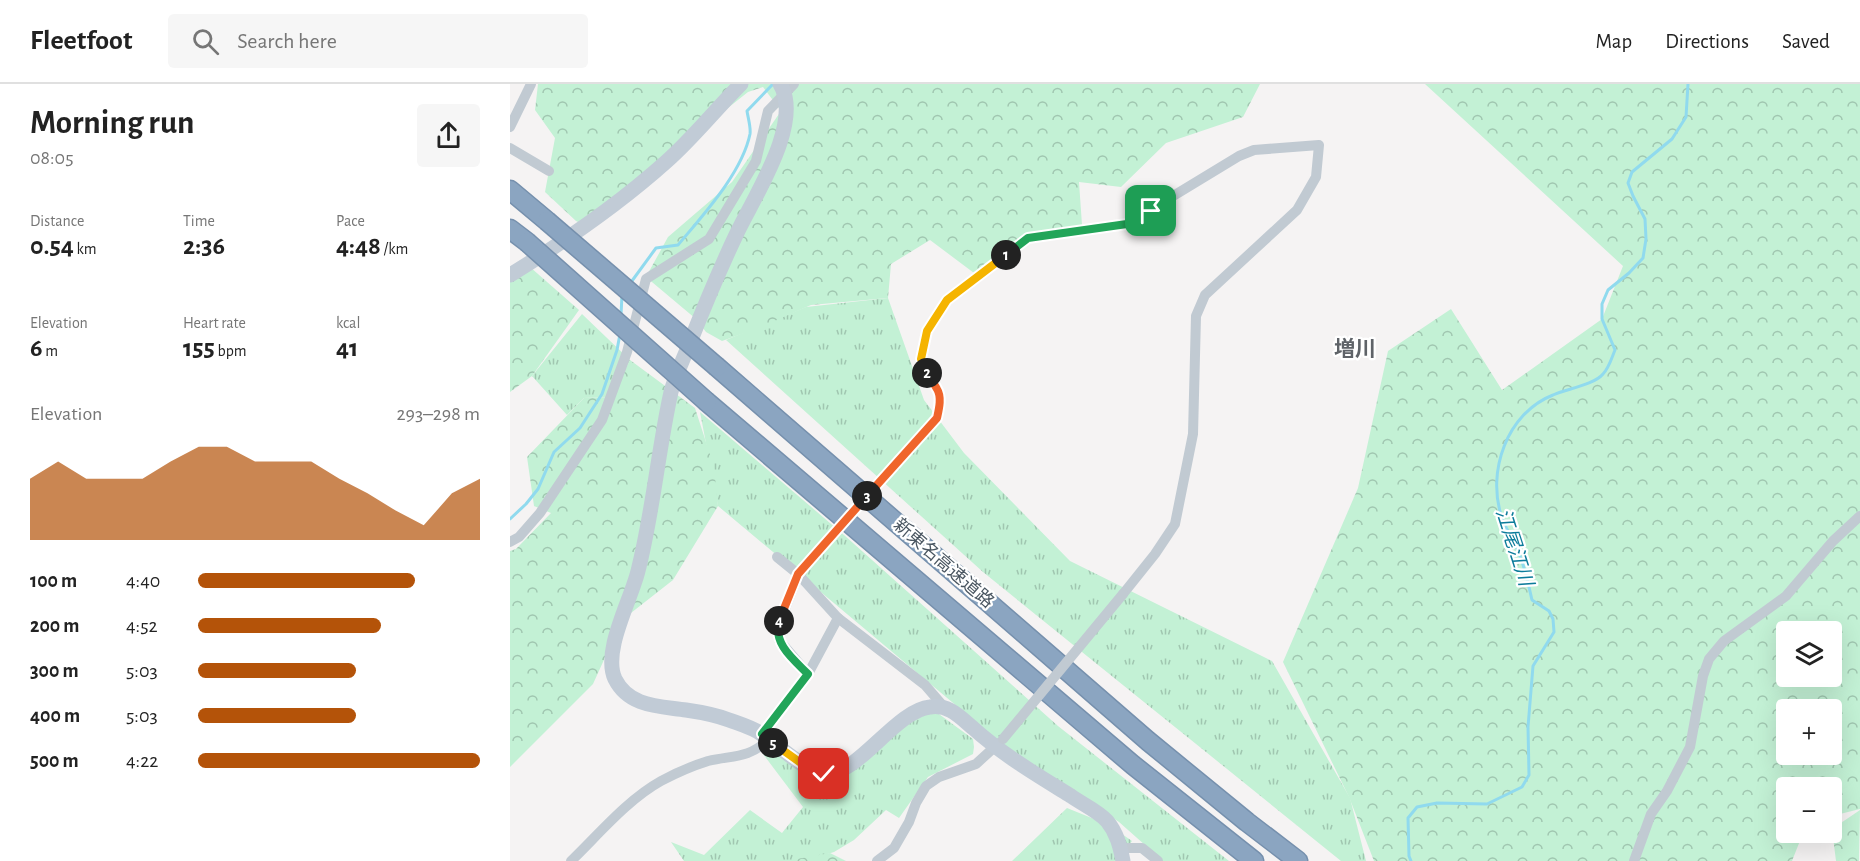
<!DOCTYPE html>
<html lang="en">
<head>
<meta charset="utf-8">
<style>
	body { margin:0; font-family:"Alegreya Sans","Noto Sans JP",sans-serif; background:#f6f6f6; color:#222; height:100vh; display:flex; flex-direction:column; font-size:22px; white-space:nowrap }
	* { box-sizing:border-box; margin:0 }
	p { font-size:20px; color:#767676 }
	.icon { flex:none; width:33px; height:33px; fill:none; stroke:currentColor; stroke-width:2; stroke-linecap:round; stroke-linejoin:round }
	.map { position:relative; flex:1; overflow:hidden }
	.side { display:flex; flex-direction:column; background:#fff; width:510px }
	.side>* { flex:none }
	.buttons { position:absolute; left:1266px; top:537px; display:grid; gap:12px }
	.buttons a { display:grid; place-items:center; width:66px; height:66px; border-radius:6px; background:#fff; box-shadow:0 6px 24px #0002; font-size:30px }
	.pin { position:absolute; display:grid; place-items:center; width:51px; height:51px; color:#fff; margin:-26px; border-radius:12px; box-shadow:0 3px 9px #0006 }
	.km { position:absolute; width:30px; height:30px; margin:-15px; border-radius:50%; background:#222; color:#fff; font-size:16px; line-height:30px; text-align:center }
	.round { display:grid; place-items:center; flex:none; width:63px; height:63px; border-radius:6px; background:#f6f6f6 }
	.head { display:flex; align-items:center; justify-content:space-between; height:102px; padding:0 30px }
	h1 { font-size:33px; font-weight:700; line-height:45px }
	.figures { display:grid; grid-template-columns:repeat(3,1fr); gap:9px; height:102px; padding:6px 30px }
	.figures div { display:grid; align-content:center }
	.figures b { font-size:26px; font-weight:700 }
	.figures small { font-size:16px; font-weight:400 }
	.figures p { font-size:16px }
	.chart { height:168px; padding:12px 30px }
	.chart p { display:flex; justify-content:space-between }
	.chart svg { width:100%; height:108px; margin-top:6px; fill:#b45309; opacity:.7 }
	ul { padding:0 30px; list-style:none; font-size:20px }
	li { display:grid; grid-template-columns:96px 72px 1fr; align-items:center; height:45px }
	li i { height:15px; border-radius:8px; background:#b45309 }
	header { display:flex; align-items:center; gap:36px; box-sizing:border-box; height:84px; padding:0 30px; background:#fff; border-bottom:2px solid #e0e0e0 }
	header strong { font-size:28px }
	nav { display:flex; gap:33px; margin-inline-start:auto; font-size:21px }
	.search { width:420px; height:54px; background:#f6f6f6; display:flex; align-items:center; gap:15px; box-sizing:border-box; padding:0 21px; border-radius:6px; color:#767676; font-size:22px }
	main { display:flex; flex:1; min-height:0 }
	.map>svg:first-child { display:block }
	.grass { fill:url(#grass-tufts) }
	.forest { fill:url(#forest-crowns); fill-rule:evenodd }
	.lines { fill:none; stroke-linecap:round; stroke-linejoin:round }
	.stream { stroke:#90daee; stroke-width:3 }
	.highway-casing { stroke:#7690ad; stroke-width:21 }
	.street { stroke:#c1cad2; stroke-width:10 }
	.secondary { stroke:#c1cbd6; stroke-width:15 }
	.highway { stroke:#8ba5c1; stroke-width:18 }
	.highway-bridge-casing { stroke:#7690ad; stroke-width:21; stroke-linecap:butt }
	.street-bridge { stroke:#c1cad2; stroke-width:10 }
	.highway-bridge { stroke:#8ba5c1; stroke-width:18 }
	.split-1-casing { stroke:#fff; stroke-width:12 }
	.split-2-casing { stroke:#fff; stroke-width:12 }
	.split-3-casing { stroke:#fff; stroke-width:12 }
	.split-4-casing { stroke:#fff; stroke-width:12 }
	.split-5-casing { stroke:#fff; stroke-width:12 }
	.split-6-casing { stroke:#fff; stroke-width:12 }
	.split-1 { stroke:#22a559; stroke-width:8 }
	.split-2 { stroke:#f5b400; stroke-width:8 }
	.split-3 { stroke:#f0652b; stroke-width:8 }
	.split-4 { stroke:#f0652b; stroke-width:8 }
	.split-5 { stroke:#22a559; stroke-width:8 }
	.split-6 { stroke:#f5b400; stroke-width:8 }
	.labels { text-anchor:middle; stroke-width:4.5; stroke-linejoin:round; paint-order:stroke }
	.street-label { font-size:18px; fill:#4a5661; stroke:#fff }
	.water-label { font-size:20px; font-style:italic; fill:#0c7c9b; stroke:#fff }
	.quarter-label { font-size:21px; font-weight:bold; fill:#5f6368; stroke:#fff }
</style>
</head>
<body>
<header>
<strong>Fleetfoot</strong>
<div class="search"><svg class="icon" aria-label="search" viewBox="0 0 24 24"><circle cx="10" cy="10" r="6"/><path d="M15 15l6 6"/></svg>Search here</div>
<nav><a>Map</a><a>Directions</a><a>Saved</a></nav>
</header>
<main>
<section class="side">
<div class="head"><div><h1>Morning run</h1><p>08:05</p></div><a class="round"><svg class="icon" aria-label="share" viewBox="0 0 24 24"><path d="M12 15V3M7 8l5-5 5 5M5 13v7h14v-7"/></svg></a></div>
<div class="figures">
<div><p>Distance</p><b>0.54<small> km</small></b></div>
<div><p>Time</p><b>2:36</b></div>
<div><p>Pace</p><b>4:48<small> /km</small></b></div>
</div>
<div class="figures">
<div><p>Elevation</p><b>6<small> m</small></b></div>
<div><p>Heart rate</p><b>155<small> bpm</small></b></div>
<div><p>kcal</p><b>41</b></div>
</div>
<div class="chart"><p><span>Elevation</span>293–298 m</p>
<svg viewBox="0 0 160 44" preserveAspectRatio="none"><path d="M0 44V19L10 12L20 19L30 19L40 19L50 12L60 6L70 6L80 12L90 12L100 12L110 19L120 25L130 32L140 38L150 25L160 19V44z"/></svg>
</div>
<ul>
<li><b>100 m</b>4:40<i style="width:77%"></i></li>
<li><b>200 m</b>4:52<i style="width:65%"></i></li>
<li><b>300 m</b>5:03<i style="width:56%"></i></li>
<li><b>400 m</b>5:03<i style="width:56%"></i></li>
<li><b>500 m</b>4:22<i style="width:100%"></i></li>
</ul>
</section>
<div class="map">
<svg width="1350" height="777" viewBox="0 0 1350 777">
	<defs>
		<pattern id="grass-tufts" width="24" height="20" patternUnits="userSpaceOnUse" patternTransform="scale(1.5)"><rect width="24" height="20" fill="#c3f1d5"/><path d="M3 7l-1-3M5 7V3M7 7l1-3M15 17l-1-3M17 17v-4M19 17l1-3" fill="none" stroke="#a0c6b0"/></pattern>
		<pattern id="forest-crowns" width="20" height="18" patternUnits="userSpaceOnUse" patternTransform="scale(1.5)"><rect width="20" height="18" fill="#c3f1d5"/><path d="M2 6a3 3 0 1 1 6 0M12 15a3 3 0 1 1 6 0" fill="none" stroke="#a0c6b0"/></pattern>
	</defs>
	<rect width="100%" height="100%" fill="#f5f3f3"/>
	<g class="grass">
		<path d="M378 214 414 316 454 369 560 477 762 577 840 714 856 777H831L473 488 216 256 296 223Z"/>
		<path d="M72 230 120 276 101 313 74 314 57 331 22 292Z"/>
		<path d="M190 328 334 451 548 642 719 777H653L609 738 492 660 208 422Z"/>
		<path d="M418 622 463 655 464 663 463 670 418 693 389 734 376 726 344 756 324 768 294 777H174L161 758 194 771 240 726 272 749 293 723 253 670 256 663 278 669 318 693Z"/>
		<path d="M557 724 599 741 622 757 612 770V777H502Z"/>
	</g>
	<g class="forest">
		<path d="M28 0H750L733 33 656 59 611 103 569 98 572 141 518 154 464 189 420 156 381 180 378 214 301 221 246 245 212 257 196 248 186 235 136 193 158 153 222 98 271 27 253 3 238 8 72 140 66 137 35 108 45 54 25 26Z"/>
		<path d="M915 0H1350V725L1322 732V704H1276V748L1293 749 1282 777H864L839 713 773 578 848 404 878 267 941 225 992 306 1092 235 1113 182ZM1276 548H1322V592H1276ZM1276 626H1322V670H1276Z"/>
		<path d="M20 183 69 226 22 292 0 308V192Z"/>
		<path d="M120 276 185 324 204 383 208 422 163 496 112 536 83 600 0 683V467L6 465 41 429 24 422 17 373 74 314 101 313Z"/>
		<path d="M1350 726 1349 777H1326L1322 745Z"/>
		<path d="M320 769 336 777H276Z"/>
	</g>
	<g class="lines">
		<g class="stream">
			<path d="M119 201 146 164 168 161C193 131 232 89 240 50 241 43 238 34 237 27L263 0"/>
			<path d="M111 231 112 211"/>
			<path d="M0 435 16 420 28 405 44 368 70 344 92 310 107 266 110 250"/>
			<path d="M901 777 899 772 898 734 907 723 927 719 977 720 1012 703 1019 691 1018 643 1023 582 1044 548 1043 535 1039 527 1022 516C1018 499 1015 483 1008 467 1004 456 996 446 992 434 976 388 997 329 1043 311 1056 305 1084 301 1093 290 1099 284 1102 273 1105 266L1092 235V220L1098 206 1119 189 1133 174 1136 155 1135 135 1123 112 1118 99 1122 88 1162 55 1176 33 1178 0"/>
		</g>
		<defs>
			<g id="highway">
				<path d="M0 106 37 137"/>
				<path d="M0 145 17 158"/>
				<path d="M207 283 638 657 737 738 788 777"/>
				<path d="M197 318 623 681 744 777"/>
			</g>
		</defs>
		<use href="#highway" class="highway-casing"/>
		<g class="street">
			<path d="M0 43 21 0"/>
			<path d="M0 64 39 87"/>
			<path d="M427 334 430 320 428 306 419 296 411 275 417 247 437 216 518 154 617 140 729 72 744 66 809 61 806 93 787 126 695 211 686 232 683 350 665 440 645 470 613 510"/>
			<path d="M0 458 9 453 30 429 92 336 117 268 136 195 199 155 246 77 258 27 284 0"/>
			<path d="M267 473 288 490 328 534 415 601 434 623"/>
			<path d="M298 590 328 534"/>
			<path d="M252 650 298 590 269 556 267 545 290 487"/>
			<path d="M611 764H632L648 777"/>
			<path d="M61 777C89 750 117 716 151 697 166 689 182 682 198 677 223 671 238 675 258 656"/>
			<path d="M367 777 384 764 399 738 406 719 416 702 429 693 466 680 489 659"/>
			<path d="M1124 777 1141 730 1157 707 1180 663 1193 592 1199 575 1214 557 1276 512 1323 457 1350 432"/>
		</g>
		<g class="secondary">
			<path d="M270 0C294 39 243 114 226 151 209 187 194 223 179 261 173 276 165 292 161 308 148 367 143 428 128 487 121 516 92 567 105 595 119 623 149 622 176 626 190 628 206 631 219 636 230 640 244 644 253 651 269 662 298 690 317 690 348 690 387 626 420 623 439 620 450 633 463 644 493 671 527 691 561 712 572 720 588 727 597 737 607 749 610 762 613 777"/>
			<path d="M0 191C54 158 109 120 157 77 183 54 206 25 231 0"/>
		</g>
		<use href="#highway" class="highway"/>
		<defs>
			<g id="highway-bridge">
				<path d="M37 137 207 283"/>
				<path d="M17 158 197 318"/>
			</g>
		</defs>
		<use href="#highway-bridge" class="highway-bridge-casing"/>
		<g class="street-bridge">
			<path d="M297 480 427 334"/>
			<path d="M493 655 613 510"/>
		</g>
		<use href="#highway-bridge" class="highway-bridge"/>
	</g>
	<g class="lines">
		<defs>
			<path id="split-1" d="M496 171 518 154 617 140 641 127"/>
			<path id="split-2" d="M417 289 411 275 417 247 437 216 496 171"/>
			<path id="split-3" d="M357 412 427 334C429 325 432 313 427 305 424 299 419 295 417 289"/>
			<path id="split-4" d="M269 537 288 490 357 412"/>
			<path id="split-5" d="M263 659 252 650 298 590C283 575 263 560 269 537"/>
			<path id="split-6" d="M263 659 302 687 314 690"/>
		</defs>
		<use href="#split-1" class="split-1-casing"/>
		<use href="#split-2" class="split-2-casing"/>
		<use href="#split-3" class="split-3-casing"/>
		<use href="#split-4" class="split-4-casing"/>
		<use href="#split-5" class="split-5-casing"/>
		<use href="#split-6" class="split-6-casing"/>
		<use href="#split-1" class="split-1"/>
		<use href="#split-2" class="split-2"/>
		<use href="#split-3" class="split-3"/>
		<use href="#split-4" class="split-4"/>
		<use href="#split-5" class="split-5"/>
		<use href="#split-6" class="split-6"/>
	</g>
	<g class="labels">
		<g class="street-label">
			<text transform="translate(434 479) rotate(41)" y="6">新東名高速道路</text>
		</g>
		<g class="water-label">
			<text transform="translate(1005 463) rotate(72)" y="7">江尾江川</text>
		</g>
		<g class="quarter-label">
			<text x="845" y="272">増川</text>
		</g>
	</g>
</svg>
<div class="buttons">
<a><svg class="icon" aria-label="layers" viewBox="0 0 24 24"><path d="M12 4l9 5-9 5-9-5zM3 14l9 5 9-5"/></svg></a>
<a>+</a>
<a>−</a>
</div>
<div class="pin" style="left:641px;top:127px;background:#1e9e55"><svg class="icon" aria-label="arrive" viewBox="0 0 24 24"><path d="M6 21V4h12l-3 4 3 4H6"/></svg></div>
<div class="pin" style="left:314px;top:690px;background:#d93025"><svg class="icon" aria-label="check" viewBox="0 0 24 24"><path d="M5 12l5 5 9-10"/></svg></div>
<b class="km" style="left:496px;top:171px">1</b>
<b class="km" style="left:417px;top:289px">2</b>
<b class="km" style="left:357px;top:412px">3</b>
<b class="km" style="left:269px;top:537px">4</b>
<b class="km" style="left:263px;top:659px">5</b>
</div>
</main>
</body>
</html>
